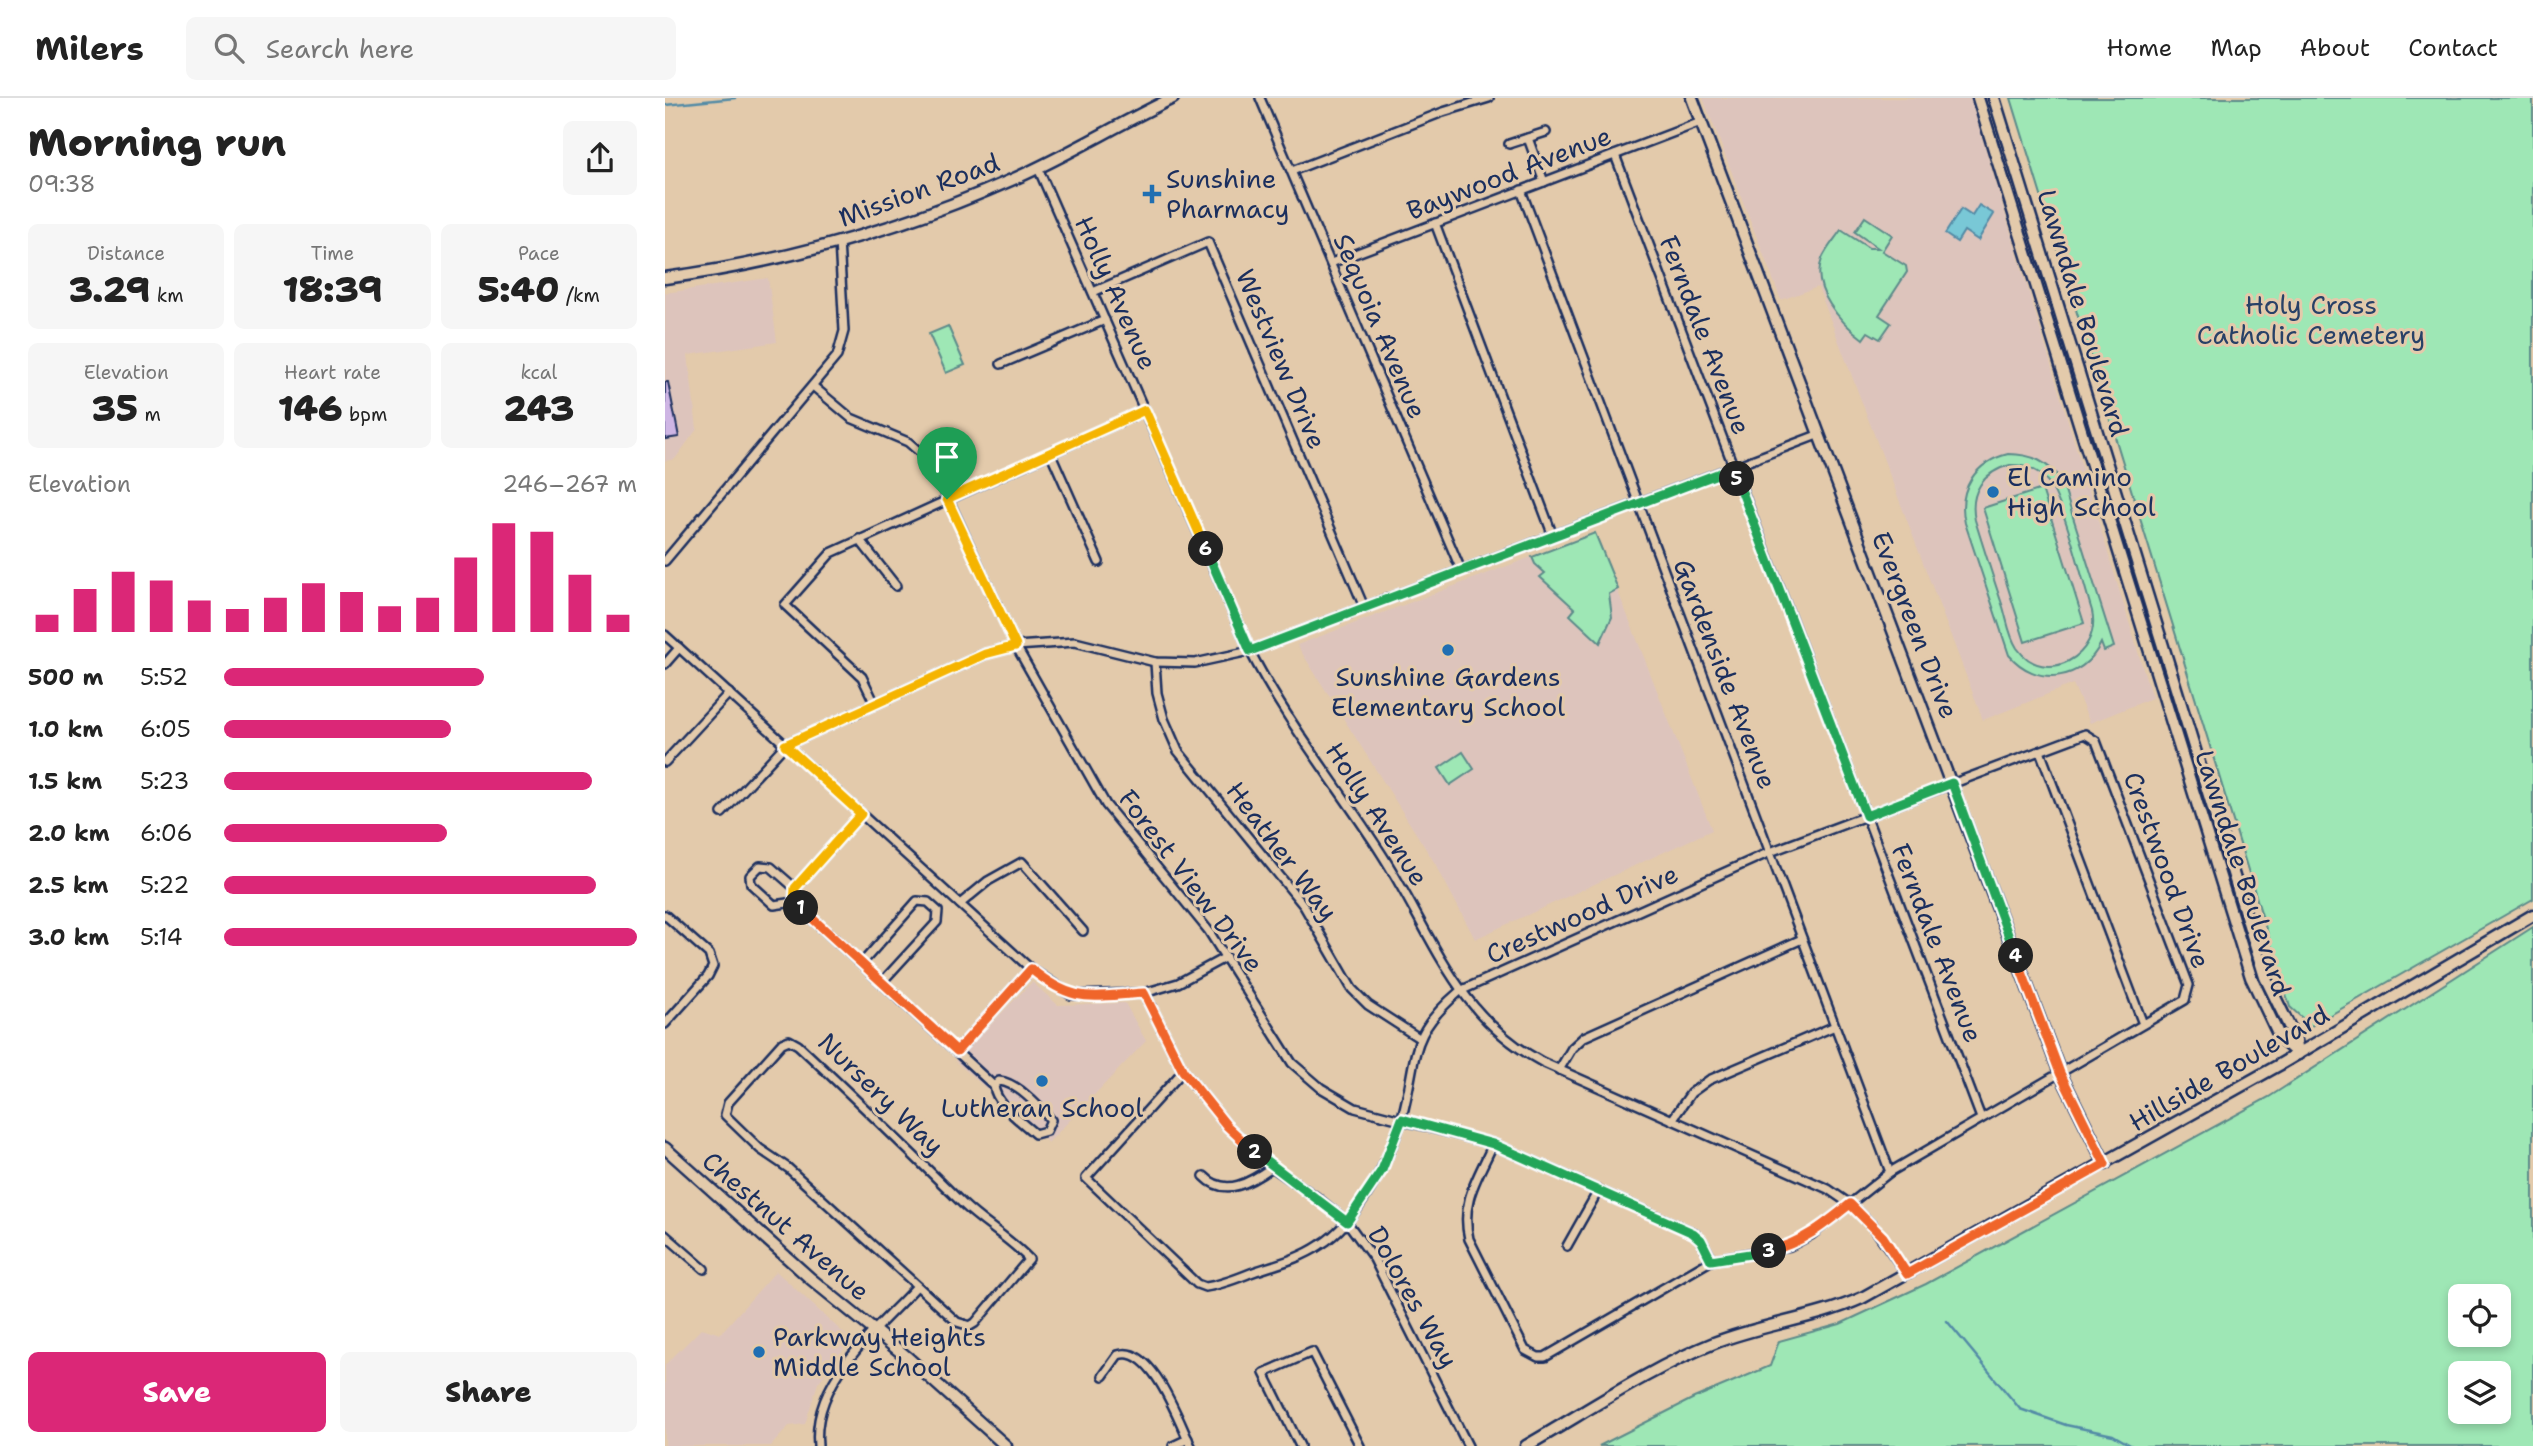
<!DOCTYPE html>
<html lang="en">
<head>
<meta charset="utf-8">
<style>
	body { margin:0; font-family:"Shantell Sans",sans-serif; background:#f6f6f6; color:#222; height:100vh; display:flex; flex-direction:column; font-size:26px; white-space:nowrap }
	* { box-sizing:border-box; margin:0 }
	p { font-size:23px; color:#767676 }
	.icon { flex:none; width:38px; height:38px; fill:none; stroke:currentColor; stroke-width:2; stroke-linecap:round; stroke-linejoin:round }
	.map { position:relative; flex:1; overflow:hidden }
	.side { display:flex; flex-direction:column; background:#fff; width:665px }
	.side>* { flex:none }
	.tools { position:absolute; left:1783px; top:1186px; display:grid; gap:14px }
	.tools a { display:grid; place-items:center; width:63px; height:63px; border-radius:10px; background:#fff; box-shadow:0 4px 10px #0003; font-size:35px }
	.pin { position:absolute; display:grid; place-items:center; width:60px; height:60px; color:#fff; margin:-72px -30px; border-radius:50% 50% 50% 0; rotate:-45deg; box-shadow:0 0 7px #0007 }
	.pin .icon { rotate:45deg }
	.km { position:absolute; width:35px; height:35px; margin:-18px; border-radius:50%; background:#222; color:#fff; font-size:19px; line-height:35px; text-align:center }
	.round { display:grid; place-items:center; flex:none; width:74px; height:74px; border-radius:10px; background:#f6f6f6 }
	.summary { display:flex; align-items:center; justify-content:space-between; height:119px; padding:0 28px }
	h1 { font-size:38px; font-weight:800; line-height:52px }
	.stats { display:grid; grid-template-columns:repeat(3,1fr); gap:10px; height:119px; padding:7px 28px }
	.stats div { display:grid; align-content:center; border-radius:10px; background:#f6f6f6; text-align:center }
	.stats b { font-size:35px; font-weight:800 }
	.stats small { font-size:19px; font-weight:400 }
	.stats p { font-size:19px }
	.chart { height:196px; padding:14px 28px }
	.chart p { display:flex; justify-content:space-between }
	.chart svg { width:100%; height:126px; margin-top:7px; stroke:#db2777; stroke-width:6 }
	.primary-button { display:flex; gap:14px; margin-top:auto; padding:14px 28px }
	.primary-button a { flex:1; height:80px; border-radius:10px; background:#db2777; color:#fff; font-size:28px; font-weight:800; line-height:80px; text-align:center }
	.primary-button a+a { background:#f6f6f6; color:#222 }
	ul { padding:0 28px; list-style:none; font-size:23px }
	li { display:grid; grid-template-columns:112px 84px 1fr; align-items:center; height:52px }
	li i { height:18px; border-radius:9px; background:#db2777 }
	header { display:flex; align-items:center; gap:42px; box-sizing:border-box; height:98px; padding:0 35px; background:#fff; border-bottom:2px solid #e0e0e0 }
	header strong { font-size:33px }
	nav { display:flex; gap:38px; margin-inline-start:auto; font-size:24px }
	.search { width:490px; height:63px; background:#f6f6f6; display:flex; align-items:center; gap:18px; box-sizing:border-box; padding:0 24px; border-radius:10px; color:#767676; font-size:26px }
	main { display:flex; flex:1; min-height:0 }
	.map>svg:first-child { display:block }
	.built { fill:#ddc4bc }
	.green { fill:#9ee7b5; stroke:#5c8b8a; stroke-width:2; fill-rule:evenodd }
	.water { fill:#79c8d6; stroke:#538ba6; stroke-width:2 }
	.lines { fill:none; stroke-linecap:round; stroke-linejoin:round }
	.stream { stroke:#538ba6; stroke-width:2.5 }
	.building { fill:#ceb5e4; stroke:#1b2f5e; stroke-width:2 }
	.street-casing { stroke:#1b2f5e; stroke-width:12 }
	.secondary-casing { stroke:#1b2f5e; stroke-width:15 }
	.street { stroke:#e3caab; stroke-width:7 }
	.secondary { stroke:#e3caab; stroke-width:10 }
	.split-1-casing { stroke:#fff; stroke-width:14 }
	.split-2-casing { stroke:#fff; stroke-width:14 }
	.split-3-casing { stroke:#fff; stroke-width:14 }
	.split-4-casing { stroke:#fff; stroke-width:14 }
	.split-5-casing { stroke:#fff; stroke-width:14 }
	.split-6-casing { stroke:#fff; stroke-width:14 }
	.split-7-casing { stroke:#fff; stroke-width:14 }
	.split-1 { stroke:#f5b400; stroke-width:9 }
	.split-2 { stroke:#f0652b; stroke-width:9 }
	.split-3 { stroke:#22a559; stroke-width:9 }
	.split-4 { stroke:#f0652b; stroke-width:9 }
	.split-5 { stroke:#22a559; stroke-width:9 }
	.split-6 { stroke:#22a559; stroke-width:9 }
	.split-7 { stroke:#f5b400; stroke-width:9 }
	.poi-dot { fill:#1f6fb2; stroke:#e3caab; stroke-width:2.5 }
	.labels { text-anchor:middle; stroke-width:6; stroke-linejoin:round; paint-order:stroke }
	.street-label { font-size:26px; fill:#1b2f5e; stroke:#e3caab }
	.poi-label { font-size:26px; fill:#1b2f5e; stroke:#e3caab; text-anchor:start }
	.park-label { font-size:26px; fill:#284167; stroke:#e3caab }
</style>
</head>
<body>
<header>
<strong>Milers</strong>
<div class="search"><svg class="icon" aria-label="search" viewBox="0 0 24 24"><circle cx="10" cy="10" r="6"/><path d="M15 15l6 6"/></svg>Search here</div>
<nav><a>Home</a><a>Map</a><a>About</a><a>Contact</a></nav>
</header>
<main>
<section class="side">
<div class="summary"><div><h1>Morning run</h1><p>09:38</p></div><a class="round"><svg class="icon" aria-label="share" viewBox="0 0 24 24"><path d="M12 15V3M7 8l5-5 5 5M5 13v7h14v-7"/></svg></a></div>
<div class="stats">
<div><p>Distance</p><b>3.29<small> km</small></b></div>
<div><p>Time</p><b>18:39</b></div>
<div><p>Pace</p><b>5:40<small> /km</small></b></div>
</div>
<div class="stats">
<div><p>Elevation</p><b>35<small> m</small></b></div>
<div><p>Heart rate</p><b>146<small> bpm</small></b></div>
<div><p>kcal</p><b>243</b></div>
</div>
<div class="chart"><p><span>Elevation</span>246–267 m</p>
<svg viewBox="0 0 160 44" preserveAspectRatio="none"><path d="M5 44V38M15 44V29M25 44V23M35 44V26M45 44V33M55 44V36M65 44V32M75 44V27M85 44V30M95 44V35M105 44V32M115 44V18M125 44V6M135 44V9M145 44V24M155 44V38"/></svg>
</div>
<ul>
<li><b>500 m</b>5:52<i style="width:63%"></i></li>
<li><b>1.0 km</b>6:05<i style="width:55%"></i></li>
<li><b>1.5 km</b>5:23<i style="width:89%"></i></li>
<li><b>2.0 km</b>6:06<i style="width:54%"></i></li>
<li><b>2.5 km</b>5:22<i style="width:90%"></i></li>
<li><b>3.0 km</b>5:14<i style="width:100%"></i></li>
</ul>
<div class="primary-button"><a>Save</a><a>Share</a></div>
</section>
<div class="map">
<svg width="1868" height="1348" viewBox="0 0 1868 1348">
	<rect width="100%" height="100%" fill="#e3caab"/>
	<filter id="ink" filterUnits="userSpaceOnUse"><feTurbulence type="fractalNoise" baseFrequency=".0143" numOctaves="2"/><feDisplacementMap in="SourceGraphic" scale="14" xChannelSelector="R" yChannelSelector="G"/><feConvolveMatrix kernelMatrix="1 2 1 2 8 2 1 2 1" color-interpolation-filters="sRGB"/></filter>
	<g filter="url(#ink)">
		<g class="built">
			<path d="M1038 0H1305L1487 600 1425 625 1408 586 1318 622 1153 189 1116 202Z"/>
			<path d="M103 180 112 244 23 257 32 331 10 361 0 363V195Z"/>
			<path d="M930 435 1047 732 810 841 771 767 632 547Z"/>
			<path d="M367 884 393 907 460 905 481 943 383 1045 290 963Z"/>
			<path d="M111 1173 186 1242 153 1285 140 1326 124 1328 106 1348H0V1267L37 1230 55 1236Z"/>
		</g>
		<g class="green">
			<path d="M1346 0H1868V801L1646 928 1625 909Z"/>
			<path d="M1200 119 1227 137 1217 153 1241 168 1242 174 1214 217 1226 225 1215 241 1203 234 1198 241C1176 225 1145 191 1157 161 1161 151 1170 141 1176 132L1204 150H1213L1190 134Z"/>
			<path d="M283 228 300 267 281 275 264 236Z"/>
			<path d="M1343 356C1367 356 1384 364 1397 384L1449 549 1439 553 1436 545C1417 584 1371 589 1344 557L1300 425C1292 392 1310 364 1343 356ZM1345 367C1360 367 1374 371 1383 384 1399 404 1418 485 1427 513 1437 557 1380 590 1352 550 1344 538 1342 522 1338 509 1328 480 1319 451 1310 422 1304 395 1318 374 1345 367Z"/>
			<path d="M1377 391 1419 525 1360 544 1318 410Z"/>
			<path d="M930 435 953 491 944 496 947 519 935 545 905 517 910 511 875 479 880 475 870 466 867 459Z"/>
			<path d="M798 654 809 671 785 687 774 670Z"/>
			<path d="M1868 829V1348H934L1029 1300 1105 1268 1114 1243 1175 1226 1261 1186 1604 999ZM1796 1199H1834V1237H1796ZM1796 1276H1834V1314H1796Z"/>
		</g>
		<path class="water" d="M1314 107 1329 116 1313 142 1299 133 1292 144 1280 136 1296 111 1307 118Z"/>
		<g class="lines">
			<g class="stream">
				<path d="M0 7 70 0"/>
				<path d="M1282 1223 1355 1311 1401 1327 1448 1337 1467 1348"/>
			</g>
		</g>
		<path class="building" d="M0 284H3L14 339 0 341Z"/>
		<g class="lines">
			<defs>
				<g id="street">
					<path d="M595 0 796 472"/>
					<path d="M863 40 879 84"/>
					<path d="M844 46 881 34"/>
					<path d="M950 57 1316 1020"/>
					<path d="M373 70 585 553C622 625 673 688 716 755 767 834 789 917 877 964L1163 1091 1185 1106 1207 1127 1242 1176"/>
					<path d="M627 73 778 14 824 0"/>
					<path d="M856 92 1225 1074"/>
					<path d="M770 125 888 438"/>
					<path d="M666 165 1036 24"/>
					<path d="M428 194 543 144 699 509"/>
					<path d="M336 266 440 222"/>
					<path d="M149 289 186 320 243 344 266 364 351 548 441 707 543 832 627 965 656 990 690 1010 828 1046 1029 1135 1036 1142 1047 1162"/>
					<path d="M386 356 434 464"/>
					<path d="M194 441 231 488"/>
					<path d="M0 463 172 258 179 233 174 143"/>
					<path d="M0 537 366 871 406 897 479 895 513 885 561 859"/>
					<path d="M490 564 492 595 499 621 513 653 639 808 687 891 703 907 754 940"/>
					<path d="M0 566 14 550"/>
					<path d="M210 606 197 579 120 507 166 455 480 312"/>
					<path d="M1375 653 1478 926"/>
					<path d="M0 664 64 595"/>
					<path d="M57 715 120 647 320 556 351 548 410 544 490 564 530 565 585 553 1155 336"/>
					<path d="M130 790 196 716"/>
					<path d="M129 804 109 807 86 786 85 778 95 768 106 769 130 790 129 804 329 988"/>
					<path d="M295 806 323 783 357 764 418 833"/>
					<path d="M0 817 44 856 48 868 43 878 0 926"/>
					<path d="M197 865 252 803 263 804 273 813 272 824 217 884"/>
					<path d="M479 895 518 973 562 1028 607 1069 650 1098 682 1124 709 1161 803 1348"/>
					<path d="M124 942 133 947C189 999 244 1053 298 1106 319 1126 344 1140 364 1161L310 1225 305 1228 292 1224 123 1070 95 1051 60 1017 63 1005 117 945Z"/>
					<path d="M292 953 366 871"/>
					<path d="M894 972 907 950 919 939 1137 841"/>
					<path d="M518 973 421 1080 532 1186 540 1189C558 1187 575 1179 591 1173 613 1166 636 1160 655 1147 692 1125 726 1060 737 1019 754 957 741 939 795 893L1105 754 1420 636 1431 643 1524 887 1520 902 1225 1074 1146 1137 1125 1148 1047 1162 880 1259H873L860 1252 804 1141C795 1103 813 1080 828 1046"/>
					<path d="M334 983C352 984 374 1009 386 1022L381 1033 370 1036C356 1023 331 1007 329 988Z"/>
					<path d="M1007 1022 1026 995 1044 982 1170 928"/>
					<path d="M539 1078C560 1100 586 1084 607 1069"/>
					<path d="M0 1137 39 1171"/>
					<path d="M902 1148 933 1093"/>
					<path d="M438 1278 453 1257C487 1245 514 1324 526 1348"/>
					<path d="M153 1348C146 1283 212 1232 251 1189"/>
					<path d="M508 1348 523 1341"/>
					<path d="M635 1348 599 1275 647 1254 695 1348"/>
				</g>
				<g id="secondary">
					<path d="M1027 0 1395 975 1440 1066"/>
					<path d="M1313 0 1586 879 1615 940 1633 956"/>
					<path d="M1329 0 1600 879 1631 942 1633 956"/>
					<path d="M0 180C120 164 241 129 351 80 405 56 455 25 508 0"/>
					<path d="M0 1050 146 1181 243 1260 341 1348"/>
					<path d="M861 1348C922 1313 984 1271 1049 1245 1097 1226 1150 1221 1197 1200L1614 967 1868 817"/>
				</g>
			</defs>
			<use href="#street" class="street-casing"/>
			<use href="#secondary" class="secondary-casing"/>
			<use href="#street" class="street"/>
			<use href="#secondary" class="secondary"/>
		</g>
	</g>
	<g class="lines" filter="url(#ink)">
		<defs>
			<path id="split-1" d="M136 810 129 804 130 790 196 716 120 647 320 556 351 548 282 401"/>
			<path id="split-2" d="M136 810 292 953 366 871C410 907 426 898 479 895L518 973 562 1028 590 1054"/>
			<path id="split-3" d="M590 1054 682 1124 717 1072 737 1021 828 1046 1028 1135 1036 1142 1046 1162 1104 1153"/>
			<path id="split-4" d="M1104 1153C1137 1145 1159 1127 1185 1106L1218 1139 1242 1176 1440 1066 1395 975 1351 858"/>
			<path id="split-5" d="M1072 381 1201 718 1287 685 1351 858"/>
			<path id="split-6" d="M541 451 585 553 1068 370 1072 381"/>
			<path id="split-7" d="M282 401 480 312 541 451"/>
		</defs>
		<use href="#split-1" class="split-1-casing"/>
		<use href="#split-2" class="split-2-casing"/>
		<use href="#split-3" class="split-3-casing"/>
		<use href="#split-4" class="split-4-casing"/>
		<use href="#split-5" class="split-5-casing"/>
		<use href="#split-6" class="split-6-casing"/>
		<use href="#split-7" class="split-7-casing"/>
		<use href="#split-1" class="split-1"/>
		<use href="#split-2" class="split-2"/>
		<use href="#split-3" class="split-3"/>
		<use href="#split-4" class="split-4"/>
		<use href="#split-5" class="split-5"/>
		<use href="#split-6" class="split-6"/>
		<use href="#split-7" class="split-7"/>
	</g>
	<g class="poi-dot">
		<path d="M483.5 85.5h7v7h7v7h-7v7h-7v-7h-7v-7h7z"/>
		<circle cx="1328" cy="394" r="7"/>
		<circle cx="783" cy="552" r="7"/>
		<circle cx="377" cy="983" r="7"/>
		<circle cx="94" cy="1254" r="7"/>
	</g>
	<g class="labels">
		<g class="street-label">
			<text transform="translate(844 75) rotate(-21)" y="9">Baywood Avenue</text>
			<text transform="translate(254 92) rotate(-20)" y="9">Mission Road</text>
			<text transform="translate(451 195) rotate(66)" y="9">Holly Avenue</text>
			<text transform="translate(1418 215) rotate(73)" y="9">Lawndale Boulevard</text>
			<text transform="translate(715 228) rotate(67)" y="9">Sequoia Avenue</text>
			<text transform="translate(1040 237) rotate(69)" y="9">Ferndale Avenue</text>
			<text transform="translate(616 261) rotate(67)" y="9">Westview Drive</text>
			<text transform="translate(1250 527) rotate(69)" y="9">Evergreen Drive</text>
			<text transform="translate(1060 576) rotate(69)" y="9">Gardenside Avenue</text>
			<text transform="translate(712 716) rotate(57)" y="9">Holly Avenue</text>
			<text transform="translate(617 753) rotate(53)" y="9">Heather Way</text>
			<text transform="translate(1502 772) rotate(70)" y="9">Crestwood Drive</text>
			<text transform="translate(1578 775) rotate(72)" y="9">Lawndale Boulevard</text>
			<text transform="translate(526 783) rotate(53)" y="9">Forest View Drive</text>
			<text transform="translate(917 816) rotate(-24)" y="9">Crestwood Drive</text>
			<text transform="translate(1272 845) rotate(69)" y="9">Ferndale Avenue</text>
			<text transform="translate(1564 970) rotate(-30)" y="9">Hillside Boulevard</text>
			<text transform="translate(216 996) rotate(44)" y="9">Nursery Way</text>
			<text transform="translate(121 1128) rotate(41)" y="9">Chestnut Avenue</text>
			<text transform="translate(748 1199) rotate(61)" y="9">Dolores Way</text>
		</g>
		<g class="poi-label">
			<text x="501" y="90">Sunshine<tspan x="501" dy="30">Pharmacy</tspan></text>
			<text x="1342" y="388">El Camino<tspan x="1342" dy="30">High School</tspan></text>
			<text x="783" y="588" text-anchor="middle">Sunshine Gardens<tspan x="783" dy="30">Elementary School</tspan></text>
			<text x="377" y="1019" text-anchor="middle">Lutheran School</text>
			<text x="108" y="1248">Parkway Heights<tspan x="108" dy="30">Middle School</tspan></text>
		</g>
		<g class="park-label">
			<text x="1646" y="216">Holy Cross<tspan x="1646" dy="30">Catholic Cemetery</tspan></text>
		</g>
	</g>
</svg>
<div class="tools">
<a><svg class="icon" aria-label="locate" viewBox="0 0 24 24"><circle cx="12" cy="12" r="6"/><path d="M12 2v4M12 18v4M2 12h4M18 12h4"/></svg></a>
<a><svg class="icon" aria-label="layers" viewBox="0 0 24 24"><path d="M12 4l9 5-9 5-9-5zM3 14l9 5 9-5"/></svg></a>
</div>
<div class="pin" style="left:282px;top:401px;background:#1e9e55"><svg class="icon" aria-label="arrive" viewBox="0 0 24 24"><path d="M6 21V4h12l-3 4 3 4H6"/></svg></div>
<b class="km" style="left:136px;top:810px">1</b>
<b class="km" style="left:590px;top:1054px">2</b>
<b class="km" style="left:1104px;top:1153px">3</b>
<b class="km" style="left:1351px;top:858px">4</b>
<b class="km" style="left:1072px;top:381px">5</b>
<b class="km" style="left:541px;top:451px">6</b>
</div>
</main>
</body>
</html>
